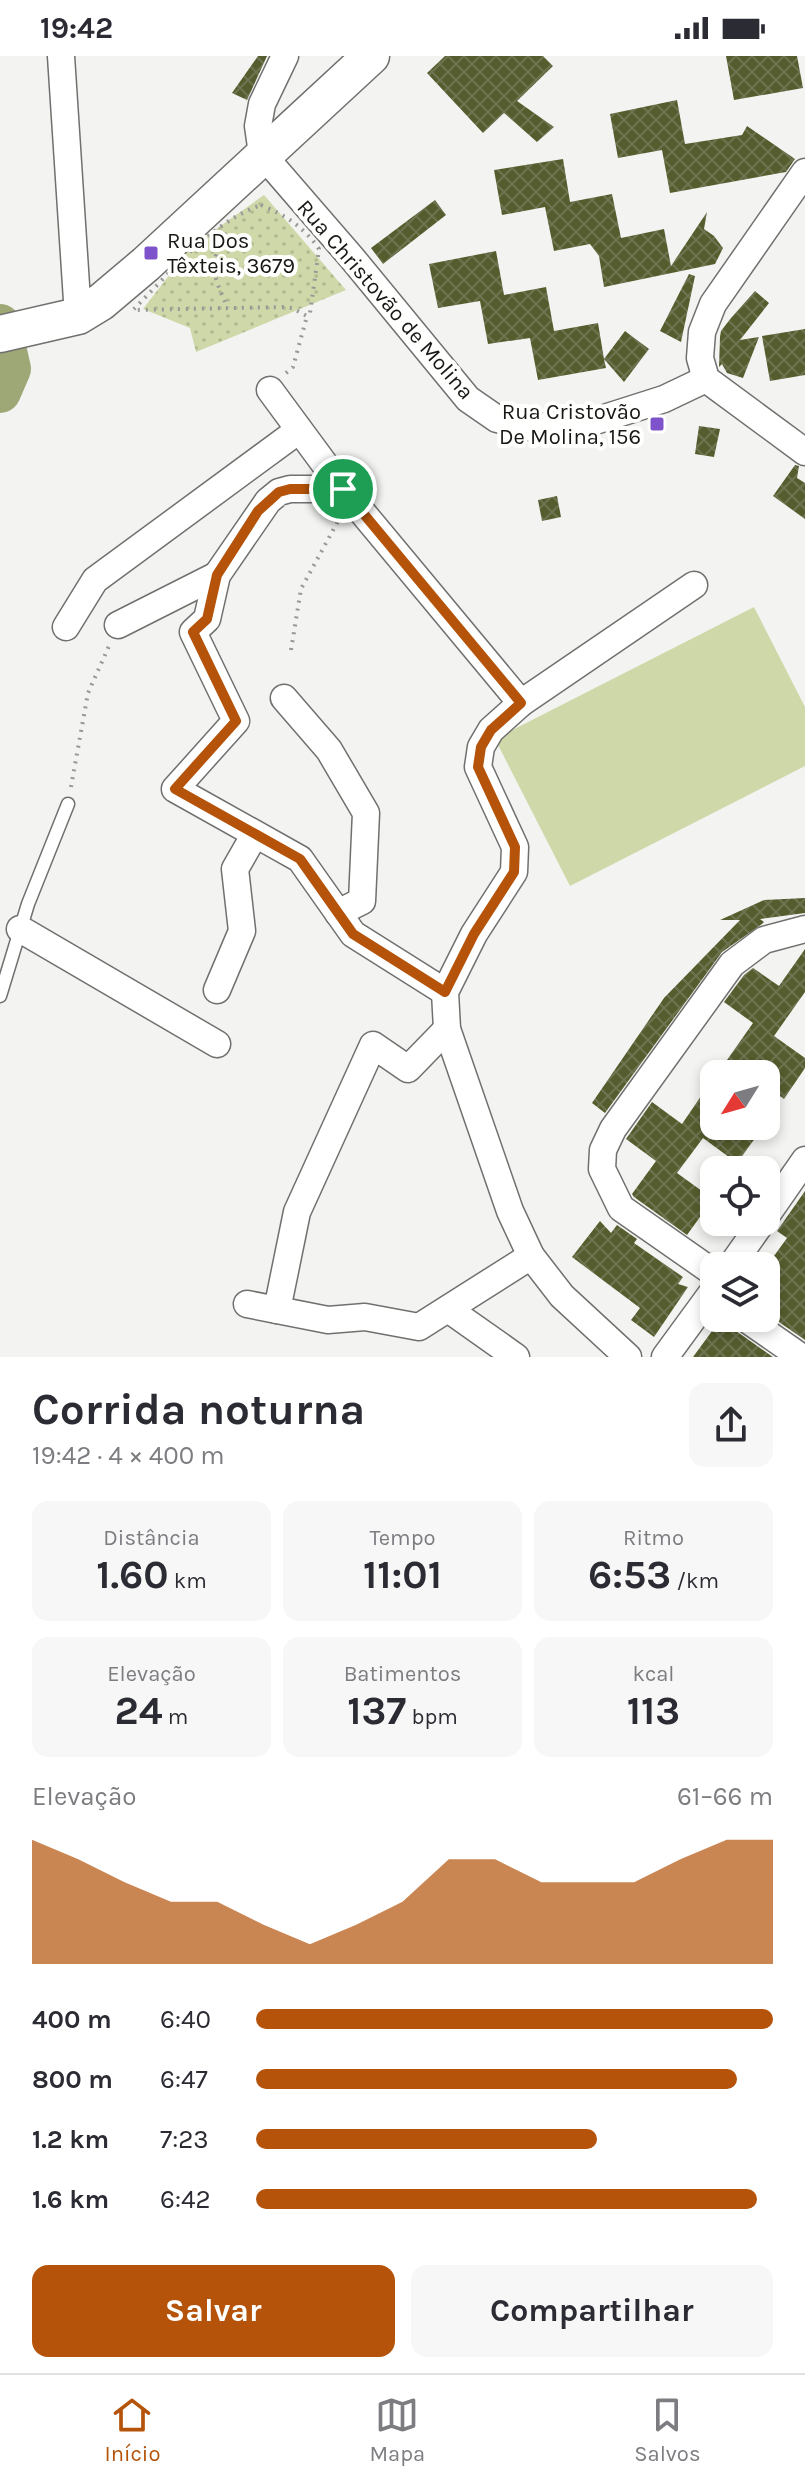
<!DOCTYPE html>
<html lang="pt">
<head>
<meta charset="utf-8">
<style>
	body { margin:0; font-family:Karla,sans-serif; background:#f7f7f7; color:#2b2b33; height:100vh; display:flex; flex-direction:column; font-size:30px; white-space:nowrap }
	* { box-sizing:border-box; margin:0 }
	p { font-size:26px; color:#7c7c81 }
	.icon { flex:none; width:44px; height:44px; fill:none; stroke:currentColor; stroke-width:2; stroke-linecap:round; stroke-linejoin:round }
	.map { position:relative; height:1301px; overflow:hidden }
	.details { display:flex; flex-direction:column; background:#fff; flex:1 }
	.details>* { flex:none }
	.needle { width:52px; rotate:233deg }
	.buttons { position:absolute; left:700px; top:1004px; display:grid; gap:16px }
	.buttons a { display:grid; place-items:center; width:80px; height:80px; border-radius:16px; background:#fff; box-shadow:0 4px 12px #0003; font-size:40px }
	.pin { position:absolute; display:grid; place-items:center; width:68px; height:68px; color:#fff; margin:-34px; border:4px solid #fff; border-radius:50%; box-shadow:0 2px 8px #0007 }
	.round { display:grid; place-items:center; flex:none; width:84px; height:84px; border-radius:16px; background:#f7f7f7 }
	.head { display:flex; align-items:center; justify-content:space-between; height:136px; padding:0 32px }
	h1 { font-size:44px; font-weight:700; line-height:60px }
	.figures { display:grid; grid-template-columns:repeat(3,1fr); gap:12px; height:136px; padding:8px 32px }
	.figures div { display:grid; align-content:center; border-radius:16px; background:#f7f7f7; text-align:center }
	.figures b { font-size:40px; font-weight:700 }
	.figures small { font-size:22px; font-weight:400 }
	.figures p { font-size:22px }
	.chart { height:224px; padding:16px 32px }
	.chart p { display:flex; justify-content:space-between }
	.chart svg { width:100%; height:144px; margin-top:8px; fill:#b45309; opacity:.7 }
	.button { display:flex; gap:16px; margin-top:auto; padding:16px 32px }
	.button a { flex:1; height:92px; border-radius:16px; background:#b45309; color:#fff; font-size:32px; font-weight:700; line-height:92px; text-align:center }
	.button a+a { background:#f7f7f7; color:#2b2b33 }
	ul { padding:0 32px; list-style:none; font-size:26px }
	li { display:grid; grid-template-columns:128px 96px 1fr; align-items:center; height:60px }
	li i { height:20px; border-radius:10px; background:#b45309 }
	.status { display:flex; justify-content:space-between; align-items:center; height:56px; padding:0 40px; background:#fff; direction:ltr }
	.status svg { height:22px; fill:currentColor }
	.tabs { display:flex; justify-content:space-around; align-items:center; height:112px; border-top:2px solid #e1e1e2; background:#fff; font-size:22px; color:#7c7c81 }
	.tabs a { display:grid; justify-items:center; gap:4px }
	.tabs .active { color:#b45309 }
	.map>svg:first-child { display:block }
	.grass { fill:url(#grass-dots) }
	.pitch { fill:#cfd8a9 }
	.lines { fill:none; stroke-linecap:round; stroke-linejoin:round }
	.river { stroke:#9ea876; stroke-width:42 }
	.building { fill:url(#building-cross-hatch) }
	.lane-casing { stroke:#70716e; stroke-width:15 }
	.street-casing { stroke:#70716e; stroke-width:29 }
	.secondary-casing { stroke:#70716e; stroke-width:39 }
	.path { stroke:#989997; stroke-width:4; stroke-dasharray:2 6; stroke-linecap:butt }
	.lane { stroke:#fff; stroke-width:12 }
	.street { stroke:#fff; stroke-width:26 }
	.secondary { stroke:#fff; stroke-width:36 }
	.route-casing { stroke:#fff; stroke-width:16 }
	.route { stroke:#b45309; stroke-width:10 }
	.poi-dot { fill:#7e52cb; stroke:#fffffe; stroke-width:3 }
	.labels { text-anchor:middle; stroke-width:8; stroke-linejoin:round; paint-order:stroke }
	.poi-label { font-size:22px; fill:#171816; stroke:#fffffe; text-anchor:start }
	.street-label { font-size:22px; fill:#171816; stroke:#fffffe }
</style>
</head>
<body>
<div class="status"><b>19:42</b><svg viewBox="0 0 49 12"><path d="M0 12V9h3v3zM5 12V6h3v6zM10 12V3h3v9zM15 12V0h3v12zM26 1h20v11H26zM47 4h2v5h-2z"/></svg></div>
<div class="map">
<svg width="805" height="1301" viewBox="0 0 805 1301">
	<defs>
		<pattern id="grass-dots" width="8" height="8" patternUnits="userSpaceOnUse" patternTransform="scale(2)"><rect width="8" height="8" fill="#cfd8a9"/><path d="M2 2h.1M6 6h.1" fill="none" stroke="#b1b991" stroke-width="1.8" stroke-linecap="round"/></pattern>
		<pattern id="building-cross-hatch" width="8" height="8" patternUnits="userSpaceOnUse" patternTransform="scale(2)"><rect width="8" height="8" fill="#555d2e"/><path d="M0 0l8 8M0 8l8-8" fill="none" stroke="#6e7451"/></pattern>
	</defs>
	<rect width="100%" height="100%" fill="#f3f4f1"/>
	<path class="grass" d="M264 139 346 234 196 296 190 272 143 253 191 191Z"/>
	<path class="pitch" d="M754 551 805 651V710L570 830 495 683Z"/>
	<g class="lines">
		<path class="river" d="M0 269 10 313 0 336"/>
	</g>
	<g class="building">
		<path d="M258 0H267L247 44 232 37Z"/>
		<path d="M445 0H543L553 10 517 45 554 71 537 86 504 57 483 77 427 17Z"/>
		<path d="M726 0H797L803 32 734 44Z"/>
		<path d="M677 44 685 88 742 79 747 70 795 103 786 116 670 137 662 94 618 102 610 58Z"/>
		<path d="M563 103 570 146 612 138 621 182 664 173 671 210 707 156 704 173 714 180 723 192 715 208 604 231 599 200 590 188 554 195 545 151 502 159 494 114Z"/>
		<path d="M435 144 446 159 383 208 371 192Z"/>
		<path d="M496 195 504 239 546 231 554 275 598 267 604 303 625 275 649 293 624 326 604 303 606 312 538 324 530 282 488 288 480 245 438 252 429 208Z"/>
		<path d="M689 218 695 220 681 286 660 275Z"/>
		<path d="M755 235 769 247 740 284 759 281 743 322 727 317 722 308 719 311 720 281 721 275 731 262Z"/>
		<path d="M805 273V319L770 325 762 280Z"/>
		<path d="M699 370 720 373 714 401 695 398Z"/>
		<path d="M795 409 799 410 797 422 805 427V463L773 440Z"/>
		<path d="M557 440 561 461 542 465 538 444Z"/>
		<path d="M805 842V857L760 863 764 866 762 868 722 896 605 1057 592 1047 664 942 740 864H720L764 844Z"/>
		<path d="M805 893V936L774 980 805 1002V1012L784 1043 766 1030V1018H748L727 1004 753 967 724 946 744 919 753 912 779 930Z"/>
		<path d="M714 1021V1070H764L737 1107 703 1082 677 1117 713 1143 687 1179 634 1141 632 1138 656 1105 626 1083 652 1046 682 1068Z"/>
		<path d="M805 1135V1284L766 1257V1211L787 1182 777 1175Z"/>
		<path d="M600 1165 611 1177 617 1169 637 1183 634 1187 683 1221 678 1228 688 1231 654 1281 631 1264 640 1252 572 1201Z"/>
		<path d="M727 1267 736 1275 773 1301H693L715 1271Z"/>
	</g>
	<g class="lines">
		<defs>
			<path id="lane" d="M0 940 28 848 68 748"/>
			<g id="street">
				<path d="M61 0 78 260"/>
				<path d="M285 0 262 48 258 70 262 98 352 202 468 343 497 363 533 372 595 365 664 343 706 323"/>
				<path d="M805 116 713 248 702 276 700 302 706 323 805 396"/>
				<path d="M270 334 343 433 521 647"/>
				<path d="M343 433H290L279 436 268 445 217 519 207 563 193 576 236 665 175 733 300 803 353 878 445 936"/>
				<path d="M118 569 217 519"/>
				<path d="M66 571 95 524 299 374"/>
				<path d="M284 642 329 694 366 757 362 845 338 857"/>
				<path d="M20 873 217 988"/>
				<path d="M217 934 242 875 235 813 255 778"/>
				<path d="M766 1160 805 1104"/>
				<path d="M731 1210 762 1166"/>
				<path d="M714 1217 621 1152 602 1113 603 1094 613 1073 732 908 764 884 805 873"/>
				<path d="M247 1248 328 1264 365 1261 419 1271 531 1200"/>
				<path d="M448 1253 516 1301"/>
				<path d="M277 1254 297 1156 373 989 408 1013 447 973"/>
				<path d="M745 1262 801 1301"/>
				<path d="M628 1301 562 1240 531 1200 510 1155 447 973 445 936 474 878 514 816 515 791 478 711 481 691 491 674 521 647 694 529"/>
				<path d="M665 1301 714 1234"/>
			</g>
			<path id="secondary" d="M0 278 78 260 101 246 146 208 371 0"/>
		</defs>
		<use href="#lane" class="lane-casing"/>
		<use href="#street" class="street-casing"/>
		<use href="#secondary" class="secondary-casing"/>
		<g class="path">
			<path d="M261 149C285 159 304 171 319 193L310 257 307 260 292 252 282 251 133 254C171 216 210 167 261 149Z"/>
			<path d="M225 176C209 211 212 217 228 252"/>
			<path d="M286 317 293 311 307 260"/>
			<path d="M291 594 301 533 338 465"/>
			<path d="M71 731 88 637 109 590"/>
		</g>
		<use href="#lane" class="lane"/>
		<use href="#street" class="street"/>
		<use href="#secondary" class="secondary"/>
	</g>
	<g class="lines">
		<defs>
			<path id="route" d="M290 433H343L521 647 491 674 481 691 478 711 515 791 514 816 474 878 445 936 353 878 300 803 175 733 236 665 193 576 207 563 217 519 258 455 279 436Z"/>
		</defs>
		<use href="#route" class="route-casing"/>
		<use href="#route" class="route"/>
	</g>
	<g class="poi-dot">
		<rect x="143" y="189" width="16" height="16" rx="4"/>
		<rect x="649" y="360" width="16" height="16" rx="4"/>
	</g>
	<g class="labels">
		<g class="poi-label">
			<text x="167" y="192">Rua Dos<tspan x="167" dy="25">Têxteis, 3679</tspan></text>
			<text x="641" y="363" text-anchor="end">Rua Cristovão<tspan x="641" dy="25">De Molina, 156</tspan></text>
		</g>
		<g class="street-label">
			<text transform="translate(386 243) rotate(49)" y="8">Rua Christovão de Molina</text>
		</g>
	</g>
</svg>
<div class="buttons">
<a><svg class="needle" viewBox="-14 -14 28 28"><path d="M0-13l5 13h-10z" fill="#e53935"/><path d="M0 13l5-13h-10z" fill="#7c7c81"/></svg></a>
<a><svg class="icon" aria-label="locate" viewBox="0 0 24 24"><circle cx="12" cy="12" r="6"/><path d="M12 2v4M12 18v4M2 12h4M18 12h4"/></svg></a>
<a><svg class="icon" aria-label="layers" viewBox="0 0 24 24"><path d="M12 4l9 5-9 5-9-5zM3 14l9 5 9-5"/></svg></a>
</div>
<div class="pin" style="left:343px;top:433px;background:#1e9e55"><svg class="icon" aria-label="arrive" viewBox="0 0 24 24"><path d="M6 21V4h12l-3 4 3 4H6"/></svg></div>
</div>
<section class="details">
<div class="head"><div><h1>Corrida noturna</h1><p>19:42 · 4 × 400 m</p></div><a class="round"><svg class="icon" aria-label="share" viewBox="0 0 24 24"><path d="M12 15V3M7 8l5-5 5 5M5 13v7h14v-7"/></svg></a></div>
<div class="figures">
<div><p>Distância</p><b>1.60<small> km</small></b></div>
<div><p>Tempo</p><b>11:01</b></div>
<div><p>Ritmo</p><b>6:53<small> /km</small></b></div>
</div>
<div class="figures">
<div><p>Elevação</p><b>24<small> m</small></b></div>
<div><p>Batimentos</p><b>137<small> bpm</small></b></div>
<div><p>kcal</p><b>113</b></div>
</div>
<div class="chart"><p><span>Elevação</span>61–66 m</p>
<svg viewBox="0 0 160 44" preserveAspectRatio="none"><path d="M0 44V6L10 12L20 19L30 25L40 25L50 32L60 38L70 32L80 25L90 12L100 12L110 19L120 19L130 19L140 12L150 6L160 6V44z"/></svg>
</div>
<ul>
<li><b>400 m</b>6:40<i style="width:100%"></i></li>
<li><b>800 m</b>6:47<i style="width:93%"></i></li>
<li><b>1.2 km</b>7:23<i style="width:66%"></i></li>
<li><b>1.6 km</b>6:42<i style="width:97%"></i></li>
</ul>
<div class="button"><a>Salvar</a><a>Compartilhar</a></div>
</section>
<nav class="tabs">
<a class="active"><svg class="icon" aria-label="home" viewBox="0 0 24 24"><path d="M3 11l9-7 9 7M6 9v11h12V9"/></svg>Início</a>
<a><svg class="icon" aria-label="map" viewBox="0 0 24 24"><path d="M3 6l6-2 6 2 6-2v14l-6 2-6-2-6 2zM9 4v14M15 6v14"/></svg>Mapa</a>
<a><svg class="icon" aria-label="saved" viewBox="0 0 24 24"><path d="M7 4h10v16l-5-4-5 4z"/></svg>Salvos</a>
</nav>
</body>
</html>
